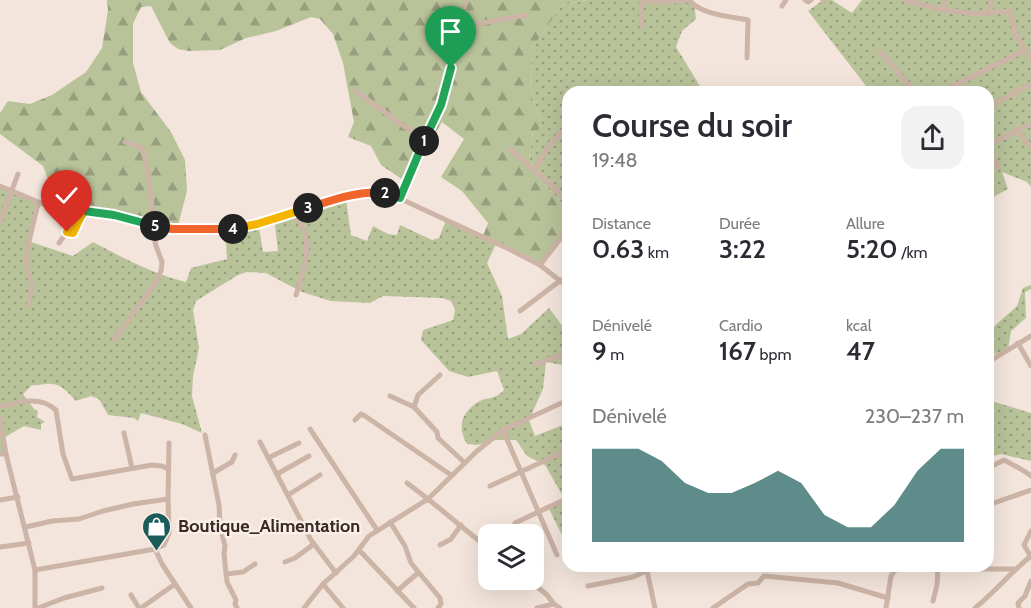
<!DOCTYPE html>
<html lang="fr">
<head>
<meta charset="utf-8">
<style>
	body { margin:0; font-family:Cabin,sans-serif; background:#f2f2f3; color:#2b2b33; height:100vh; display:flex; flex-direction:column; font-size:22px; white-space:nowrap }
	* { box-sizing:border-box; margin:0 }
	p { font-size:20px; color:#7c7c81 }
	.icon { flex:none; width:33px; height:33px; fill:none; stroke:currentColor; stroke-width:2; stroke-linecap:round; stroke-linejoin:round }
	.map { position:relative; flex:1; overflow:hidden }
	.details { position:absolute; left:562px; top:86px; width:432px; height:486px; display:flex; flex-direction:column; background:#fff; border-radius:18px; box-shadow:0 6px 24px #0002 }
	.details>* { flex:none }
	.buttons { position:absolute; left:478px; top:524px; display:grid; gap:12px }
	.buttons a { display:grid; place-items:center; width:66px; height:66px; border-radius:12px; background:#fff; box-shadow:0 6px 24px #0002; font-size:30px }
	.pin { position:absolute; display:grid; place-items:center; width:51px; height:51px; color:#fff; margin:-62px -26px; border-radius:50% 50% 50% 0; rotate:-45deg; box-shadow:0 0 6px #0007 }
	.pin .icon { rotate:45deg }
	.km { position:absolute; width:30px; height:30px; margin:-15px; border-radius:50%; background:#222; color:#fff; font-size:16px; line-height:30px; text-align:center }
	.round { display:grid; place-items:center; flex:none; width:63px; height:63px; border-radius:18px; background:#f2f2f3 }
	.overview { display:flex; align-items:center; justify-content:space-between; height:102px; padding:0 30px }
	h1 { font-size:33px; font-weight:600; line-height:45px }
	.figures { display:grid; grid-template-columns:repeat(3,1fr); gap:9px; height:102px; padding:6px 30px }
	.figures div { display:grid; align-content:center }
	.figures b { font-size:26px; font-weight:600 }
	.figures small { font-size:16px; font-weight:400 }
	.figures p { font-size:16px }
	.chart { height:168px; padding:12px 30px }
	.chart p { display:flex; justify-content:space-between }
	.chart svg { width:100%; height:108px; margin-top:6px; fill:#1a5c5a; opacity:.7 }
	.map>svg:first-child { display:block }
	.grass { fill:url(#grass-dots) }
	.forest { fill:url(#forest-firs) }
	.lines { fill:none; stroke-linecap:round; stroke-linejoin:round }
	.minor { stroke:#ccb4a6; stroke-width:5 }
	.split-1-casing { stroke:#fff; stroke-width:12 }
	.split-2-casing { stroke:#fff; stroke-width:12 }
	.split-3-casing { stroke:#fff; stroke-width:12 }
	.split-4-casing { stroke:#fff; stroke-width:12 }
	.split-5-casing { stroke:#fff; stroke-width:12 }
	.split-6-casing { stroke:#fff; stroke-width:12 }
	.split-7-casing { stroke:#fff; stroke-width:12 }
	.split-1 { stroke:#22a559; stroke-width:8 }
	.split-2 { stroke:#22a559; stroke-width:8 }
	.split-3 { stroke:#f0652b; stroke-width:8 }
	.split-4 { stroke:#f5b400; stroke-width:8 }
	.split-5 { stroke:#f0652b; stroke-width:8 }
	.split-6 { stroke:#22a559; stroke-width:8 }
	.split-7 { stroke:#f5b400; stroke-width:8 }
	.labels { text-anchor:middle; stroke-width:5; stroke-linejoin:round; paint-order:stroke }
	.poi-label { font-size:18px; font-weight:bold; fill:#382b27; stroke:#fbf0e7; text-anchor:start }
</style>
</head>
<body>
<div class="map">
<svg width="1031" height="608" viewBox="0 0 1031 608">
	<defs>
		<pattern id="grass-dots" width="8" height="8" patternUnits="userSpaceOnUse" patternTransform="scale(1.5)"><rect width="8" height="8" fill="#b9c39a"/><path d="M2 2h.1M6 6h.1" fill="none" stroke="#979f7e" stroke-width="1.8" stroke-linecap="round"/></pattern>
		<pattern id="forest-firs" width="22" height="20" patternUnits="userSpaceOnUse" patternTransform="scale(1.5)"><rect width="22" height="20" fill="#b9c39a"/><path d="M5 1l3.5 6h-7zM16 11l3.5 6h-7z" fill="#979f7e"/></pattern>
	</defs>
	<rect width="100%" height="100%" fill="#f3e5db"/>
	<g class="grass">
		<path d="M587 0H665L694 2 696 19 682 31 676 47 703 91 568 92V215L563 204 544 184 529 159 533 131 541 121 532 98 531 53 533 47 562 5Z"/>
		<path d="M823 0H832L852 13 862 0H1031V187L1027 182 1002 172 1008 189 995 196 989 206 988 92 870 91 808 11Z"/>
		<path d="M0 185 40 205 31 242 73 256 93 242C123 258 153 274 186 282L191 268 227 259 225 229 258 222 263 252 278 251 274 217 346 199 351 235 367 241 373 226 388 234 397 235 400 225 432 240 439 238 446 220 497 242 487 263 502 296 508 339 521 334 549 308 563 327 568 324V366L546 362 543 389 529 420 535 436 563 425 568 433V547L548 507 564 498 545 465 527 456 516 440H496L477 445 467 444C457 427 461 413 478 402 489 396 493 401 504 390L497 371 468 377 449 371 421 340 423 330 453 320 455 310 451 301 442 298 383 296 370 303 331 301 302 292 266 273 247 272 238 275 196 301 193 310 199 348 193 376 192 396 202 433 182 424 141 413 138 421 134 418 108 415 99 399 91 396 76 401C70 395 62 384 52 384 45 383 39 386 32 385L23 394 34 409 38 411 37 417 45 422 41 424V430L24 426 5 437 7 452 0 453Z"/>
		<path d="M1031 285V289L1025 292 1026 318 1011 331 1008 349 989 356V331L1017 306 1023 288Z"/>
		<path d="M988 400 1031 413V461L1001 454 989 457Z"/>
	</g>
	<path class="forest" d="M107 0H587L562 5 533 47 531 53 532 98 541 121 539 129 533 131 529 159 544 184 563 204 568 215V229L540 265 483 236 488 223 462 191 441 177 464 139 442 122 406 182 381 165 371 146 348 137 354 122 343 63 333 34 320 19 311 17 276 31 246 38 220 50 189 51 178 49 170 43 151 6 141 7 133 24V63L141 92 171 132 185 160 187 191 176 233 118 217 47 209 40 205 50 185 43 166 0 134V113L8 101 30 104 52 95 86 72 102 48 108 10Z"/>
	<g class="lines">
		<g class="minor">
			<path d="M641 0 642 26"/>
			<path d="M642 0 655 2 689 0C702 15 729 16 748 20L747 58"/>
			<path d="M805 0 808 2 811 0"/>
			<path d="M823 0H824"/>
			<path d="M905 0 939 9 976 14 1010 11 1015 33 1031 59"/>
			<path d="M990 0 991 13"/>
			<path d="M782 6 786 0"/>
			<path d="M944 10 945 0"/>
			<path d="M460 27 526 15"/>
			<path d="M880 52 915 92"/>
			<path d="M356 91 405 127 425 137"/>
			<path d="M941 92 1025 50"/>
			<path d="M988 107 1031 84"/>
			<path d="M1016 130 1031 147"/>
			<path d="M988 145 1031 124"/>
			<path d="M510 149 568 200"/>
			<path d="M988 152 999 167"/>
			<path d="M534 170 551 143 568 126"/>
			<path d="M0 186 48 206 114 215 173 229 244 227 345 197 366 193 390 194 509 249 540 265 568 287"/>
			<path d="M400 198 413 163 441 105 466 0"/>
			<path d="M290 213C318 232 304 270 296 295"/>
			<path d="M0 221 18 174"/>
			<path d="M59 243 67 232 73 233 84 211"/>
			<path d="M540 265 568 229"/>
			<path d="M29 305 32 284 27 269V250L38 203"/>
			<path d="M520 311 561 280"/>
			<path d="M114 340 156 282 161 271 162 262 155 243 158 227 153 217 148 171 142 148 125 142"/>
			<path d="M1018 343 1031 366"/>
			<path d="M988 362 1031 336"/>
			<path d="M535 364 568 353"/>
			<path d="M390 396 414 407 437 432 438 438 465 463"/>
			<path d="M0 407C18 402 40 395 56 410L63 454 72 479 152 465 162 466 168 469"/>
			<path d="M414 407 418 395 440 375"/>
			<path d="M0 419 6 454H0"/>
			<path d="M355 420 361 414 365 416 451 475"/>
			<path d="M310 429 377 530"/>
			<path d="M503 430 557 555"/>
			<path d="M124 433 132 468"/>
			<path d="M205 435 219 505 220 526 225 546 224 554 227 582 236 600 235 604 237 608"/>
			<path d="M260 442 311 540 336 573"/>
			<path d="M6 454 35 570V608"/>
			<path d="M268 458 299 443"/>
			<path d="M988 468 1004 460C1013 465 1022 469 1031 476"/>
			<path d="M213 473 232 462 235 455"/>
			<path d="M277 474 309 456"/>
			<path d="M407 483 428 499 477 451 503 430 568 400"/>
			<path d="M490 486 568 450"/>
			<path d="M288 495 320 475"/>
			<path d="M168 499 169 443"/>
			<path d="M0 500 18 497"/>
			<path d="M988 505 1031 490"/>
			<path d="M390 522 405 546 411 563 440 598 441 604 438 608"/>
			<path d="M515 523 568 498"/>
			<path d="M26 527 52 521 79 519 103 511 133 504 168 499 169 533 164 545 155 549 35 570"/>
			<path d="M440 545 451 539 461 525"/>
			<path d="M0 547 29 543"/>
			<path d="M155 549 162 564 191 608"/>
			<path d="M359 550 414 608"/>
			<path d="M1031 557 1024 545 1031 531"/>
			<path d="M285 562 295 558 314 544"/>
			<path d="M646 566 655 608"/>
			<path d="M944 566 967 569H1015"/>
			<path d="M226 574 243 572 255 564"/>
			<path d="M528 579 547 595 554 604"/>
			<path d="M323 584 343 608"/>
			<path d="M588 586 633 577 658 566"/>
			<path d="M397 591 418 573"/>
			<path d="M131 595 139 608"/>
			<path d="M933 601 937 585 938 566"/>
			<path d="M38 608 64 598 102 588"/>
			<path d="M141 608 175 584"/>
			<path d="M304 608 323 584 354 556 369 536 428 499 489 549"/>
			<path d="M537 608 554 604 560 608"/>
			<path d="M713 608 748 584 758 583 764 576 838 583 888 598"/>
			<path d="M886 608 891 576 896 569 909 566"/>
			<path d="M975 608C995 592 1011 572 1031 556"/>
			<path d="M1019 608 1018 603 1025 596 1031 581"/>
		</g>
	</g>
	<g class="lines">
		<defs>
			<path id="split-1" d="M424 141 441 105 451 68"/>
			<path id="split-2" d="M385 193 400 198 424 141"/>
			<path id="split-3" d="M308 208C333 200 359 190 385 193"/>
			<path id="split-4" d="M233 229 257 224 308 208"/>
			<path id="split-5" d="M155 226 172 229H233"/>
			<path id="split-6" d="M81 216 84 211 114 215 155 226"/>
			<path id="split-7" d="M67 232 73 233 81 216"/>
		</defs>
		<use href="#split-1" class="split-1-casing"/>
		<use href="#split-2" class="split-2-casing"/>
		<use href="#split-3" class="split-3-casing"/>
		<use href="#split-4" class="split-4-casing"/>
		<use href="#split-5" class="split-5-casing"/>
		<use href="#split-6" class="split-6-casing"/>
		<use href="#split-7" class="split-7-casing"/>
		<use href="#split-1" class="split-1"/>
		<use href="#split-2" class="split-2"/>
		<use href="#split-3" class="split-3"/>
		<use href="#split-4" class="split-4"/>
		<use href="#split-5" class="split-5"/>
		<use href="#split-6" class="split-6"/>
		<use href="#split-7" class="split-7"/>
	</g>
	<defs>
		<symbol id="shop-pin" viewBox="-11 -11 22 30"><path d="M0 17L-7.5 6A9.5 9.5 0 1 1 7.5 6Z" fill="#1a5c5a" stroke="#fbf0e7"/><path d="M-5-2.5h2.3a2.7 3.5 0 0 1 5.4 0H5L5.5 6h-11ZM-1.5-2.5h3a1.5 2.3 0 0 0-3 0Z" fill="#fff"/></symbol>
	</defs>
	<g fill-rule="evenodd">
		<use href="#shop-pin" x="140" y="510" width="33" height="45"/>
	</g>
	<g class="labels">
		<g class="poi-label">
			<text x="178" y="532">Boutique_Alimentation</text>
		</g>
	</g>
</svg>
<div class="buttons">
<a><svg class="icon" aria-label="layers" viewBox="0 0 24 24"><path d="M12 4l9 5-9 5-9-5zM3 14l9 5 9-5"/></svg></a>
</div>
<div class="pin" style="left:451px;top:68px;background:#1e9e55"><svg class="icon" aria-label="arrive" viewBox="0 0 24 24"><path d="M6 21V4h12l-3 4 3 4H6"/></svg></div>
<div class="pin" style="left:67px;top:232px;background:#d93025"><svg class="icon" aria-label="check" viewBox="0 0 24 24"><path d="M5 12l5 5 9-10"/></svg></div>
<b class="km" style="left:424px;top:141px">1</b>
<b class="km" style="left:385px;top:193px">2</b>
<b class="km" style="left:308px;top:208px">3</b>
<b class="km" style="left:233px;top:229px">4</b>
<b class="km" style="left:155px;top:226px">5</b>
<section class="details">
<div class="overview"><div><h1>Course du soir</h1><p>19:48</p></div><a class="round"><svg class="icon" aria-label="share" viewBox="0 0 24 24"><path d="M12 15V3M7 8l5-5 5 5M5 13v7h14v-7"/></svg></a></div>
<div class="figures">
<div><p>Distance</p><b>0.63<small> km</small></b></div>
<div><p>Durée</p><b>3:22</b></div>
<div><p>Allure</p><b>5:20<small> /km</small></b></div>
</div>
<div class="figures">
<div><p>Dénivelé</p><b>9<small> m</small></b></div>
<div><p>Cardio</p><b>167<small> bpm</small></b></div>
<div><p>kcal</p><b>47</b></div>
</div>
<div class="chart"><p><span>Dénivelé</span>230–237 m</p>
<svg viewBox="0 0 160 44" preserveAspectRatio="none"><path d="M0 44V6L10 6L20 6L30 11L40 20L50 24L60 24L70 20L80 15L90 20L100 33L110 38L120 38L130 29L140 15L150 6L160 6V44z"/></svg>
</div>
</section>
</div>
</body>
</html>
